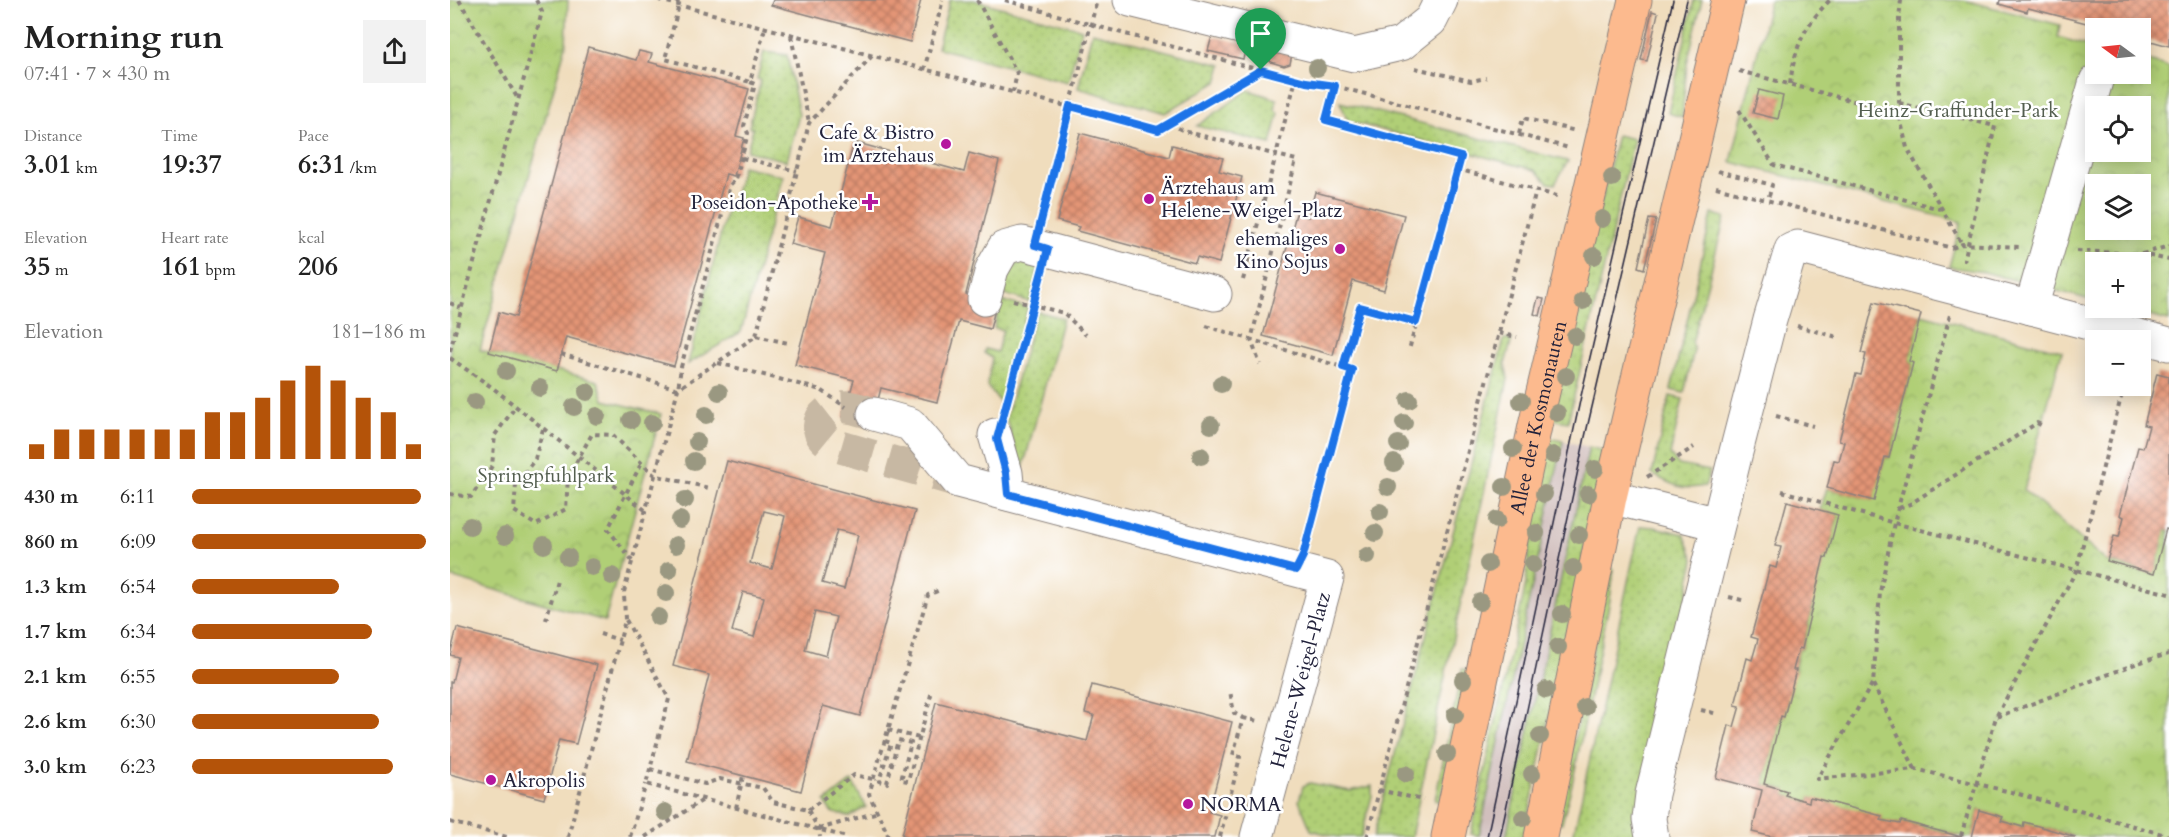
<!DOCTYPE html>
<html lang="en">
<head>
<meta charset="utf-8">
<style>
	body { margin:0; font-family:Cardo,serif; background:#f2f2f2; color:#222; height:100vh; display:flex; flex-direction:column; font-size:22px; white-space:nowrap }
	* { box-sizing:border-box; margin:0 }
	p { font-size:20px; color:#767676 }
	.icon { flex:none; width:33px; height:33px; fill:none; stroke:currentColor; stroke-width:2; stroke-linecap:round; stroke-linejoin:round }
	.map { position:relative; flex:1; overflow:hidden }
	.panel { display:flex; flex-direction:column; background:#fff; width:450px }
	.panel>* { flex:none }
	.needle { width:39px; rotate:285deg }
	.fabs { position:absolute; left:1635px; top:18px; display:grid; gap:12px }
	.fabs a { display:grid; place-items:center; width:66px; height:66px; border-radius:0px; background:#fff; box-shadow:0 3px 15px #0003; font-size:30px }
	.pin { position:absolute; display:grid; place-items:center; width:51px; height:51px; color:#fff; margin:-62px -26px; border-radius:50% 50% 50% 0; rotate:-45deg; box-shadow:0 0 6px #0007 }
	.pin .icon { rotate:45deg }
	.round { display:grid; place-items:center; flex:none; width:63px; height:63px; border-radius:0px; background:#f2f2f2 }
	.headline { display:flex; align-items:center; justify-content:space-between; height:102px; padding:0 24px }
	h1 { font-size:33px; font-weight:800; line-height:45px }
	.metrics { display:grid; grid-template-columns:repeat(3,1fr); gap:9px; height:102px; padding:6px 24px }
	.metrics div { display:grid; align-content:center }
	.metrics b { font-size:26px; font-weight:800 }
	.metrics small { font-size:16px; font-weight:400 }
	.metrics p { font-size:16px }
	.chart { height:168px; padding:12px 24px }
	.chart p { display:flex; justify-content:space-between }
	.chart svg { width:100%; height:108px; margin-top:6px; stroke:#b45309; stroke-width:6 }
	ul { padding:0 24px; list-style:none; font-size:20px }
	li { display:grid; grid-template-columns:96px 72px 1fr; align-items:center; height:45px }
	li i { height:15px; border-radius:8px; background:#b45309 }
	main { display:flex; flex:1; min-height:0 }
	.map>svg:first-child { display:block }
	.industrial { fill:#d1bfbd }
	.grass { fill:url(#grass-dots); stroke:#697858; stroke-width:1.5 }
	.park { fill:url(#park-crowns); stroke:#697858; stroke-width:1.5; fill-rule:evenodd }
	.building { fill:url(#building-cross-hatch); fill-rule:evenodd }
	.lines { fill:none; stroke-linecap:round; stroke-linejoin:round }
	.minor-tunnel { stroke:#c7b8a3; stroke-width:33; stroke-dasharray:33 16; stroke-linecap:butt }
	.minor-casing { stroke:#89807c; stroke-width:35 }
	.major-casing { stroke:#89807c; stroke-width:35 }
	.path { stroke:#89807c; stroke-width:4; stroke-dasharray:4.5 4.5; stroke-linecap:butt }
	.minor { stroke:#fff; stroke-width:33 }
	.major { stroke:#fcba8e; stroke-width:33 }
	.tram { stroke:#22223b; stroke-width:1.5 }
	.tree { fill:#9a9881 }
	.route-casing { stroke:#fff; stroke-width:12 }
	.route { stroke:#1a73e8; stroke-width:8 }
	.poi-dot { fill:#b5179e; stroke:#fff; stroke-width:2 }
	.labels { text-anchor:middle; stroke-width:5; stroke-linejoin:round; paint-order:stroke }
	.park-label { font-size:20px; fill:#545f50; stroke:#fff }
	.poi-label { font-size:20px; fill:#22223b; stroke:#fff; text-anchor:end }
	.street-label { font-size:20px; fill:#22223b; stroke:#fff }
</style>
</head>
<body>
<main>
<section class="panel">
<div class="headline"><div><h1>Morning run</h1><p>07:41 · 7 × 430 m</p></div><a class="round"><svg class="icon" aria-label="share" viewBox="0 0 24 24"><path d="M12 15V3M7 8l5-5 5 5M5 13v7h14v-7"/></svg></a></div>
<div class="metrics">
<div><p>Distance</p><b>3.01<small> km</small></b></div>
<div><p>Time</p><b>19:37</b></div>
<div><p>Pace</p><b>6:31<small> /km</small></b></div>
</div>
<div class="metrics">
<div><p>Elevation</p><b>35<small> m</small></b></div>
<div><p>Heart rate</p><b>161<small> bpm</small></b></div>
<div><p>kcal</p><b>206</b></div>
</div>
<div class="chart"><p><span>Elevation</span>181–186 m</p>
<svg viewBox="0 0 160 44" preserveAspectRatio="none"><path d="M5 44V38M15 44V32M25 44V32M35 44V32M45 44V32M55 44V32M65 44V32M75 44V25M85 44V25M95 44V19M105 44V12M115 44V6M125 44V12M135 44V19M145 44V25M155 44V38"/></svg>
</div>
<ul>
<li><b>430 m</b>6:11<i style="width:98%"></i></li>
<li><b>860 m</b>6:09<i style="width:100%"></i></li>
<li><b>1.3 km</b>6:54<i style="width:63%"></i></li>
<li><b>1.7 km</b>6:34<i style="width:77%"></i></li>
<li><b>2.1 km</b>6:55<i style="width:63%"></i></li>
<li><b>2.6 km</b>6:30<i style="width:80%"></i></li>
<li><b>3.0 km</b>6:23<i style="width:86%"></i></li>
</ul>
</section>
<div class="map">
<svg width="1719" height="837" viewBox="0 0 1719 837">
	<defs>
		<pattern id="grass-dots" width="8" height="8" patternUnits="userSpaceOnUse" patternTransform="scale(1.5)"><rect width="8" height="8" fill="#b0cf76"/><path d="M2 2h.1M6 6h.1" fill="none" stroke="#97b167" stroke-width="1.8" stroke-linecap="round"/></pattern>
		<pattern id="park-crowns" width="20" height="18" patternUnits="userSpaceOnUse" patternTransform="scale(1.5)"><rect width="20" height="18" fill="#b0cf76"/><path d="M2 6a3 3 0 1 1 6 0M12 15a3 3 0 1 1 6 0" fill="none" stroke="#97b167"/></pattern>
		<pattern id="building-cross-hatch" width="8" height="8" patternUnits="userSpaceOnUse" patternTransform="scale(1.5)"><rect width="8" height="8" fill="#e49576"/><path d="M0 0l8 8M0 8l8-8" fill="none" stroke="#b87962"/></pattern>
	</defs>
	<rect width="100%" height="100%" fill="#fff"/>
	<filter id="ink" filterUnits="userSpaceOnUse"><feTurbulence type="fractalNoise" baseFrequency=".0167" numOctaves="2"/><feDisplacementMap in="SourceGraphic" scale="12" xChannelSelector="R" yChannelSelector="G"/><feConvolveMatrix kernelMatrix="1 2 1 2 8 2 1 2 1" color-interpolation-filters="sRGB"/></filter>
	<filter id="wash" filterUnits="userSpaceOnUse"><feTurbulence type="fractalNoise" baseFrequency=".008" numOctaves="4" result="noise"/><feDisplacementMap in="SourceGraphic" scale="24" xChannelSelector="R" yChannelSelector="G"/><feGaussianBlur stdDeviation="1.35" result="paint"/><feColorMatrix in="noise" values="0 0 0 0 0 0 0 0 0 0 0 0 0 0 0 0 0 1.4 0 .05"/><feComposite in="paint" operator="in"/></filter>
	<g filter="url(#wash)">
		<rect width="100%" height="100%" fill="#f0ddbd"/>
		<path class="industrial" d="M1113 441 1139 447 1056 837H1034L1029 836Z"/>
		<g class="grass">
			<path d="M500 0H524L632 29 618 82 487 48Z"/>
			<path d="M1244 0H1252L1237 64 1232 117 1218 113Z"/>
			<path d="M642 32 772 65 767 82 715 113 628 88Z"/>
			<path d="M314 52 337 55 349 115 337 161 297 151 303 128 299 127 311 80 307 79Z"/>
			<path d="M798 90 827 99 825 110 829 113 821 144 747 126Z"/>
			<path d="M890 102 1117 161H1118L1105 184 1098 183 1085 170 898 121Z"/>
			<path d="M1167 135 1184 139 1118 422 1100 419Z"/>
			<path d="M292 166 333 176 291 332 238 364 277 209 282 205Z"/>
			<path d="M1262 214 1275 217 1242 343 1244 350 1234 393 1221 390Z"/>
			<path d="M574 260 590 264 580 302 553 294 551 288 563 265Z"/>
			<path d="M551 301 578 307 552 405 537 386 542 358 534 353 535 349 547 352 553 330 544 328Z"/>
			<path d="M586 311 613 318 572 472 556 418Z"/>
			<path d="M1054 339H1062L1055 364 1058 379 961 837H923Z"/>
			<path d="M1220 396 1233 399 1220 455 1229 465 1260 471 1255 486C1232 491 1222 485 1202 474Z"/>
			<path d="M1100 438 1113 441 1029 836 1021 834 1076 583 1083 507 1097 440Z"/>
			<path d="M1139 447 1155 451 1074 837H1056Z"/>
			<path d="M1190 526 1204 527 1234 534 1244 559 1194 837H1123Z"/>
			<path d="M1160 568 1164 569 1160 600 1122 784 1112 823 1107 822Z"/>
			<path d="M1012 669 1018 670 990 801 985 800Z"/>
			<path d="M402 781 416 807 399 817 381 812 375 802Z"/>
			<path d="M860 783 900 791 922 786V796L911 837H887L861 830 849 801 853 786Z"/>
		</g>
		<g class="park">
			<path d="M0 0H118L116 45 30 350 148 381 154 400 211 414 155 621 0 577Z"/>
			<path d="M1320 0H1514L1610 25 1608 37 1645 48 1646 74H1690L1691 59 1719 67V321L1668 308H1690V262H1646L1645 301 1534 272 1499 267 1511 222 1281 162ZM1646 106H1690V152H1646ZM1646 184H1690V230H1646Z"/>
			<path d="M1471 314 1612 351 1574 490 1657 562 1704 574 1716 529 1719 530V837H1629L1575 823 1573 827 1551 821 1552 817 1529 810 1522 837H1515L1452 821 1450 824 1430 820 1432 817 1360 798 1359 802 1335 795 1336 790 1314 784 1331 716 1334 717 1349 648 1352 649 1363 605 1361 604 1374 557H1377L1388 515 1370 510 1377 488 1423 500 1435 457 1439 458 1463 363 1459 361Z"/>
		</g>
		<g id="blocks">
			<g class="building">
				<path d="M323 0H471L460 42 321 5Z"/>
				<path d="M1550 0H1719V46L1690 38V28H1647L1648 26 1578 8 1577 12 1549 4Z"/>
				<path d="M1202 11 1208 13 1197 61 1191 60Z"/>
				<path d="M762 36 797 44 793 59 758 51Z"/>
				<path d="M138 47 186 60 189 51 202 54 199 62 299 89 286 136 294 138 284 176 276 174 224 366 116 337 107 371 39 352 49 312 66 317Z"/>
				<path d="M819 48 842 54 840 64 834 66 821 62 817 57Z"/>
				<path d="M1309 90 1333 96 1328 119 1303 113Z"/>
				<path d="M630 133 719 157 722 145 773 158 769 171 792 177 769 263 747 257 745 263 627 231 629 227 607 221Z"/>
				<path d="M404 142 514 172 519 153 549 161 516 294 547 302 540 329 509 321 487 402 431 388 422 424 393 417 404 380 345 365 375 253 340 244 348 217 382 226Z"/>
				<path d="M865 192 954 215 934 290 903 281 883 355 813 336 846 214 858 217Z"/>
				<path d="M1199 219 1206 220 1194 269 1188 267Z"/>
				<path d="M1088 298 1094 299 1090 316 1084 314Z"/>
				<path d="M1424 302 1471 314 1459 361 1463 363 1439 458 1435 457 1424 501 1377 488 1384 460 1389 461 1394 442 1389 441 1406 374 1411 375 1416 354 1411 353Z"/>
				<path d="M1707 373 1719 376V530L1716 529 1704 574 1657 561 1664 536 1669 537 1674 517 1670 515 1688 447 1693 448 1699 426 1694 425Z"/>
				<path d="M277 461 465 511 410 716 373 706 351 791 237 761 259 675 223 666ZM314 511 335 516 322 569 300 563ZM387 530 408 535 394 589 372 583ZM293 592 314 597 304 637 282 631ZM365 612 386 617 376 656 355 650Z"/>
				<path d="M1337 501 1388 515 1377 558 1374 557 1352 649 1349 648 1343 670H1346L1334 717 1331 716 1314 784 1337 791 1335 795 1359 802 1360 797 1432 816 1430 820 1450 824 1451 821 1512 837H1323L1302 832 1312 790 1266 778 1279 725 1284 727 1290 706 1285 705 1297 658 1302 660 1308 639 1301 637 1320 566 1326 568 1331 547 1325 546Z"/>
				<path d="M7 628 147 665 126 744 109 740 94 799 0 774V682H2L8 657 0 655Z"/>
				<path d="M642 685 782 722 759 812 770 815 765 837H460L452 835 486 702 637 741 644 715 635 713Z"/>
				<path d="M1529 810 1553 817 1551 821 1573 827 1574 822 1626 837H1522Z"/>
			</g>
		</g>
	</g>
	<g filter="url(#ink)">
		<use href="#blocks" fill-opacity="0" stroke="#89807c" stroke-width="1.5"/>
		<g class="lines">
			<path class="minor-tunnel" d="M424 414C413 411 397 404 385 408 365 415 363 438 387 446L508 481"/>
			<defs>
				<g id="minor">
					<path d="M680 0 904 55 951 44 981 20 991 0"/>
					<path d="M534 299 542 269 554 248 572 243 765 294"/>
					<path d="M1581 308 1646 81"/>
					<path d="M424 414 460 424 508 481 877 578 807 837"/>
					<path d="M545 435 556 473 558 494"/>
					<path d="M1160 497 1268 524"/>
					<path d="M1202 837 1199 819 1202 794 1286 452 1320 320 1341 250 1348 247 1719 344"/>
				</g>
				<g id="major">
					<path id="s1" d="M998 837 1085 426 1185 0"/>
					<path d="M1091 837 1160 497 1278 0"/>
				</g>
			</defs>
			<use href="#minor" class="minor-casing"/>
			<use href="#major" class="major-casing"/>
			<g class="path">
				<path d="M9 0 68 99"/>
				<path d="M209 0 708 130 811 70"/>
				<path d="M226 0 229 5 215 59 300 82"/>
				<path d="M527 0 567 73 563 92"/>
				<path d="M555 0C620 19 685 37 751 54 795 66 840 79 885 86L1119 148"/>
				<path d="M1451 0 1449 19V113L1457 148 1512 244"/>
				<path d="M341 36 359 122"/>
				<path d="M965 68 1021 81 1036 78"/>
				<path d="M474 70 493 0"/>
				<path d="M1289 71 1449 113"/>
				<path d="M884 84 876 120 1011 157 959 350"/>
				<path d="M1340 84C1345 47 1353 27 1380 0"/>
				<path d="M1449 103 1545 126 1514 261"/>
				<path d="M1289 110 1324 165 1490 209"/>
				<path d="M720 124 734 131 846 160 801 340 810 364"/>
				<path d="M1069 134 1073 118 1126 131"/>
				<path d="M292 158 347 171"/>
				<path d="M1007 169 1107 196"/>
				<path d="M1268 171 1322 185 1318 200"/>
				<path d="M1266 187 1502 248"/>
				<path d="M592 218 647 0"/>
				<path d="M1502 248 1512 244 1569 247"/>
				<path d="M1627 251 1692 254 1719 260"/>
				<path d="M1689 262 1692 254 1719 246"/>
				<path d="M793 280 846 79"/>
				<path d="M563 300 614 313 636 335"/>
				<path d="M0 303 11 308"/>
				<path d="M756 326 902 370 856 544"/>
				<path d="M1347 326 1387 337"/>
				<path d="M1049 333 1067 337"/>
				<path d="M306 336 338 343"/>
				<path d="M0 351 92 12 86 0"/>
				<path d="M111 354 228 389 231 367 280 185 286 179 298 133 294 126 305 84 300 82 315 28"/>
				<path d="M0 358 43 388 195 510"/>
				<path d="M268 363 371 390 396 407"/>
				<path d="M893 367 910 307 966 322"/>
				<path d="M555 408 591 276"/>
				<path d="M1326 416 1363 426"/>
				<path d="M93 429 85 459 66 484 64 511 86 525 116 509 118 477 142 434 163 435 204 475 259 488"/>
				<path d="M1197 477 1244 447"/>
				<path d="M1332 491 1444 523 1719 594"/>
				<path d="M0 494 21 497 42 466 45 435 66 406"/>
				<path d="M1449 508 1460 504 1587 423 1593 426"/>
				<path d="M182 561 158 529 192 462"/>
				<path d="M1279 597 1296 601"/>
				<path d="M96 620 107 580"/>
				<path d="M176 620 219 699 196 784 397 837"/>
				<path d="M150 634 170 640"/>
				<path d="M1422 684 1367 779 1465 769 1565 793 1719 836"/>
				<path d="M1251 710 1268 714"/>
				<path d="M1547 717 1688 663 1719 654"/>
				<path d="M793 718 808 721"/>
				<path d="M438 730 469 738"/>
				<path d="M435 741 441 743 429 781 437 783 448 740 461 743 451 780 458 781 482 691"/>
				<path d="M200 769 255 784 270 779 313 788 323 802 358 810 369 830 370 837"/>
				<path d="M1465 769 1423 684 1430 592 1444 523 1500 315"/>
				<path d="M929 790 973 800"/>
				<path d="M286 808 293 776"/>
				<path d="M358 810 404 775 423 779"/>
				<path d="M0 822 57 837"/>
				<path d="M369 829 428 812"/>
				<path d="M1511 836 1546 717 1626 571 1674 386"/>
				<path d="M118 837 170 640 175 620 174 592 228 389 306 336 359 123 422 56"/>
				<path d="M180 837 196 784"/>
				<path d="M195 837 253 800"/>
				<path d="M439 837 419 794 478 595 490 590"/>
				<path d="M770 837 790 757 783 755 793 718 784 713 780 691"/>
				<path d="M917 837 1086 191"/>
			</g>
			<use href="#minor" class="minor"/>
			<use href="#major" class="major"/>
			<g class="tram">
				<path d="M1037 837 1131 396 1223 0"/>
				<path d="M1050 837 1135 437 1237 0"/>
			</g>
		</g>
		<g class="tree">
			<circle cx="867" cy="68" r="9"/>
			<circle cx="1162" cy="178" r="9"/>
			<circle cx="1152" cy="219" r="9"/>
			<circle cx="1144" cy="256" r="9"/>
			<circle cx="1133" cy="301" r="9"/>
			<circle cx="1125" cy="336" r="9"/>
			<circle cx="56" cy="371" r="9"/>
			<circle cx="1116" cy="376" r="9"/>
			<circle cx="771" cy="384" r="9"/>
			<circle cx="90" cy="388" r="9"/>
			<circle cx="137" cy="392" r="9"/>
			<circle cx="269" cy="392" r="9"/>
			<circle cx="959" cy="400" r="9"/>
			<circle cx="1071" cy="401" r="9"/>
			<circle cx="25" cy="402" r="9"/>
			<circle cx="124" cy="407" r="9"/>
			<circle cx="1107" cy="413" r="9"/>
			<circle cx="256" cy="415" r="9"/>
			<circle cx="147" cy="416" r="9"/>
			<circle cx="181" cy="420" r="9"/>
			<circle cx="202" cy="423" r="9"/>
			<circle cx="954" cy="423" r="9"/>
			<circle cx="761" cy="425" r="9"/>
			<circle cx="247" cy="442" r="9"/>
			<circle cx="948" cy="444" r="9"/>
			<circle cx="1063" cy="449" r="9"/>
			<circle cx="1103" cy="455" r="9"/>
			<circle cx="751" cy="456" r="9"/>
			<circle cx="244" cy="461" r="9"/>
			<circle cx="944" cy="463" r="9"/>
			<circle cx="1145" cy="469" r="9"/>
			<circle cx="938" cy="487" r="9"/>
			<circle cx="1054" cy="487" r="9"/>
			<circle cx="1094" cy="494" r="9"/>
			<circle cx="1138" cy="494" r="9"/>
			<circle cx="235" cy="500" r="9"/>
			<circle cx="930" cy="512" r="9"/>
			<circle cx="230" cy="520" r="9"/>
			<circle cx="1047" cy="520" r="9"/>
			<circle cx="20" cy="526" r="9"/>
			<circle cx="925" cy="533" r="9"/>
			<circle cx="1086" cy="533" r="9"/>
			<circle cx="1129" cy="535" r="9"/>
			<circle cx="55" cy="536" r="9"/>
			<circle cx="94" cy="545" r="9"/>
			<circle cx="226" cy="545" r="9"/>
			<circle cx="917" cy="556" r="9"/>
			<circle cx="118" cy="557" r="9"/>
			<circle cx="1038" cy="564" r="9"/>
			<circle cx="1083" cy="564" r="9"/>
			<circle cx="142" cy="567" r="9"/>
			<circle cx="1123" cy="568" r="9"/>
			<circle cx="219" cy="570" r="9"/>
			<circle cx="162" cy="576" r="9"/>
			<circle cx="216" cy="593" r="9"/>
			<circle cx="1030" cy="602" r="9"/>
			<circle cx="1112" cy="614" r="9"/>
			<circle cx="208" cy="617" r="9"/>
			<circle cx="1108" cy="647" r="9"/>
			<circle cx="1013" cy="680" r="9"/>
			<circle cx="1096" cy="690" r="9"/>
			<circle cx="1135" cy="707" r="9"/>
			<circle cx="1005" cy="715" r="9"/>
			<circle cx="1090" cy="736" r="9"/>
			<circle cx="997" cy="754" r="9"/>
			<circle cx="956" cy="774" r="9"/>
			<circle cx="1082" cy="774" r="9"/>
			<circle cx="215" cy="812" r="9"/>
			<circle cx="1073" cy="818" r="9"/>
		</g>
	</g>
	<g class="lines" filter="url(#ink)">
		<defs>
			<path id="route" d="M811 70 856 82 885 86 876 120 1011 157 966 322 910 307 893 367 902 370 853 556 846 570 558 494 556 473 547 439 598 249 585 245 620 106 708 130Z"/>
		</defs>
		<use href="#route" class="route-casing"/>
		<use href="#route" class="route"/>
	</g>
	<g class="poi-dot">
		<circle cx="496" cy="144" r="6"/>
		<circle cx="699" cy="199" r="6"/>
		<path d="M417 193h6v6h6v6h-6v6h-6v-6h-6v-6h6z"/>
		<circle cx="890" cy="249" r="6"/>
		<circle cx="41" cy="780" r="6"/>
		<circle cx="738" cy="804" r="6"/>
	</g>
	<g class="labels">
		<g class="park-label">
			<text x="1508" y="117">Heinz-Graffunder-Park</text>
			<text x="96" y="482">Springpfuhlpark</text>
		</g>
		<g class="poi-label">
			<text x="484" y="139">Cafe &amp; Bistro<tspan x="484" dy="23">im Ärztehaus</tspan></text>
			<text x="711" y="194" text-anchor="start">Ärztehaus am<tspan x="711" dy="23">Helene-Weigel-Platz</tspan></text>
			<text x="408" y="209">Poseidon-Apotheke</text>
			<text x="878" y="245">ehemaliges<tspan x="878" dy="23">Kino Sojus</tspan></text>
			<text x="53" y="787" text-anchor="start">Akropolis</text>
			<text x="750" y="811" text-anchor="start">NORMA</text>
		</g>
		<g class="street-label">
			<text dy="7" stroke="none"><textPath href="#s1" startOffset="429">Allee der Kosmonauten</textPath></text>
			<text transform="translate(850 680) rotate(-75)" y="7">Helene-Weigel-Platz</text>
		</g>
	</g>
</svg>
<div class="fabs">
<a><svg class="needle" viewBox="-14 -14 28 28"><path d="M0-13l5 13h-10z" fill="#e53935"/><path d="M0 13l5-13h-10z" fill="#767676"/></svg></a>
<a><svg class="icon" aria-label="locate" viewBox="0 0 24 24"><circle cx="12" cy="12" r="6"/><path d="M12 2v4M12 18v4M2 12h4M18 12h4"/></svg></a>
<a><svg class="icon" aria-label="layers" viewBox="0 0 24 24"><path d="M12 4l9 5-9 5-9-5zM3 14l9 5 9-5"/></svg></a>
<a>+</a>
<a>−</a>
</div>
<div class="pin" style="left:811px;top:70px;background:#1e9e55"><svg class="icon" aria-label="arrive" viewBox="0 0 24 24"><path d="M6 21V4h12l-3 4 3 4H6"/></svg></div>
</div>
</main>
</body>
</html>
